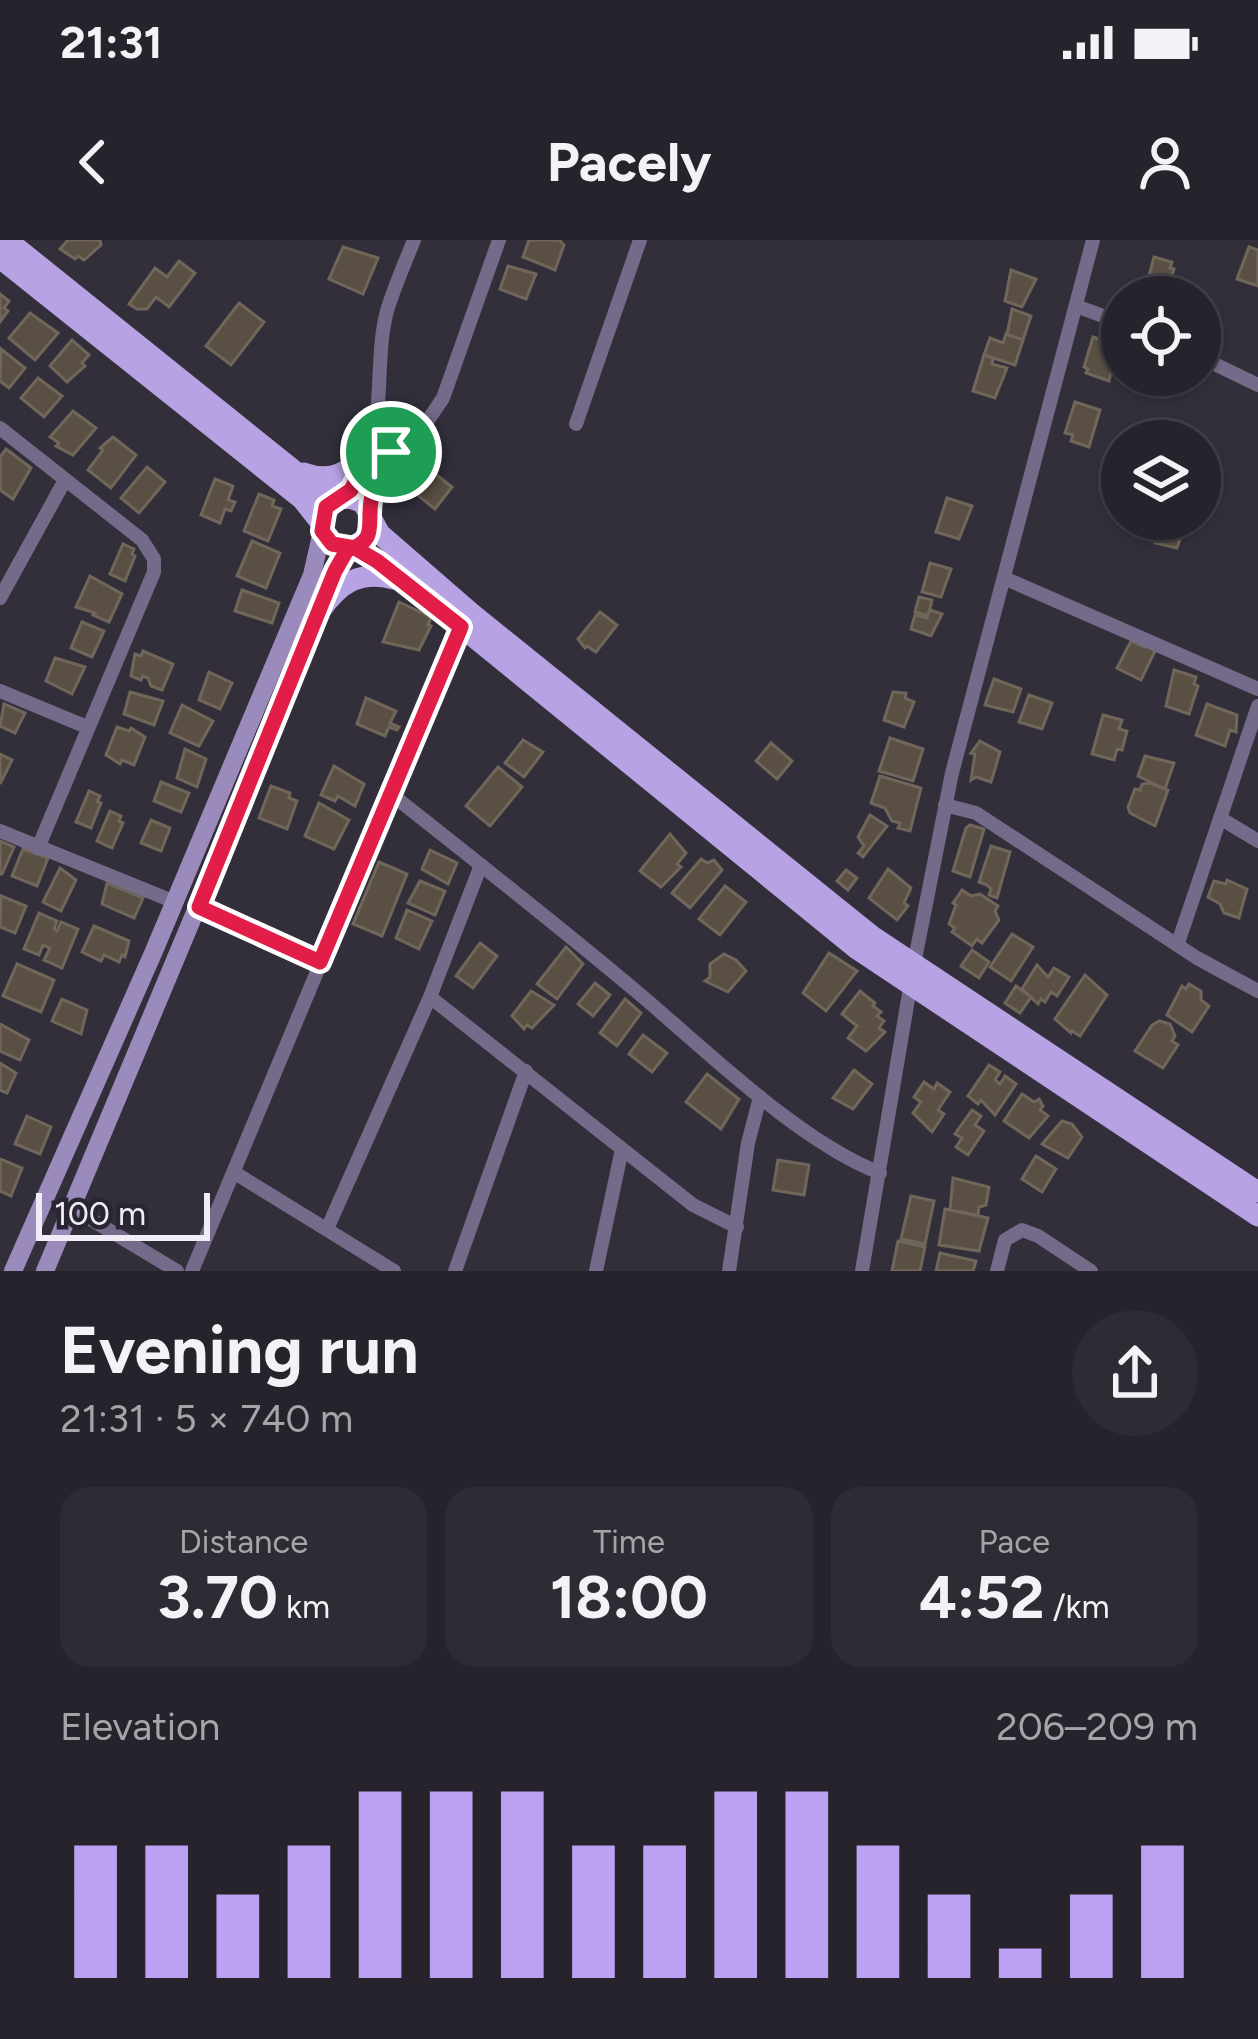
<!DOCTYPE html>
<html lang="en">
<head>
<meta charset="utf-8">
<style>
	body { margin:0; font-family:Figtree,sans-serif; background:#2e2b34; color:#f1f3f6; height:100vh; display:flex; flex-direction:column; font-size:45px; white-space:nowrap }
	* { box-sizing:border-box; margin:0 }
	p { font-size:39px; color:#a4a4a9 }
	.icon { flex:none; width:66px; height:66px; fill:none; stroke:currentColor; stroke-width:2; stroke-linecap:round; stroke-linejoin:round }
	.map { position:relative; height:1031px; overflow:hidden }
	.side { display:flex; flex-direction:column; background:#26232c; flex:1 }
	.side>* { flex:none }
	.tools { position:absolute; left:1101px; top:36px; display:grid; gap:24px }
	.tools a { display:grid; place-items:center; width:120px; height:120px; border-radius:50%; background:#26232c; box-shadow:0 3px 9px #0004,0 0 0 3px #424048; font-size:60px }
	.scale { position:absolute; left:36px; bottom:30px; width:174px; box-sizing:border-box; padding-left:12px; border:6px solid #f0edf6; border-top:0; font-size:33px; line-height:42px; white-space:nowrap; color:#f0edf6; -webkit-text-stroke:9px #292531; paint-order:stroke }
	.pin { position:absolute; display:grid; place-items:center; width:102px; height:102px; color:#fff; margin:-51px; border:6px solid #fff; border-radius:50%; box-shadow:0 3px 12px #0007 }
	.round { display:grid; place-items:center; flex:none; width:126px; height:126px; border-radius:63px; background:#2e2b34 }
	.summary { display:flex; align-items:center; justify-content:space-between; height:204px; padding:0 60px }
	h1 { font-size:66px; font-weight:700; line-height:90px }
	.figures { display:grid; grid-template-columns:repeat(3,1fr); gap:18px; height:204px; padding:12px 60px }
	.figures div { display:grid; align-content:center; border-radius:30px; background:#2e2b34; text-align:center }
	.figures b { font-size:60px; font-weight:700 }
	.figures small { font-size:33px; font-weight:400 }
	.figures p { font-size:33px }
	.chart { height:336px; padding:24px 60px }
	.chart p { display:flex; justify-content:space-between }
	.chart svg { width:100%; height:216px; margin-top:12px; stroke:#bca0f2; stroke-width:6 }
	.status { display:flex; justify-content:space-between; align-items:center; height:84px; padding:0 60px; background:#26232c; direction:ltr }
	.status svg { height:33px; fill:currentColor }
	header { display:flex; justify-content:space-between; align-items:center; height:156px; padding:0 60px; background:#26232c; font-size:54px; font-weight:700 }
	.map>svg:first-child { display:block }
	.building { fill:#594f43; stroke:#706659; stroke-width:3 }
	.lines { fill:none; stroke-linecap:round; stroke-linejoin:round }
	.street { stroke:#746b8a; stroke-width:14 }
	.secondary { stroke:#9a8bbc; stroke-width:18 }
	.primary { stroke:#b7a3e3; stroke-width:21 }
	.route-casing { stroke:#fff; stroke-width:24 }
	.route { stroke:#e11d48; stroke-width:15 }
</style>
</head>
<body>
<div class="status"><b>21:31</b><svg viewBox="0 0 49 12"><path d="M0 12V9h3v3zM5 12V6h3v6zM10 12V3h3v9zM15 12V0h3v12zM26 1h20v11H26zM47 4h2v5h-2z"/></svg></div>
<header><svg class="icon" aria-label="back" viewBox="0 0 24 24"><path d="M15 5l-7 7 7 7"/></svg>Pacely<svg class="icon" aria-label="person" viewBox="0 0 24 24"><circle cx="12" cy="8" r="4"/><path d="M4 21q1-7 8-7t8 7"/></svg></header>
<div class="map">
<svg width="1258" height="1031" viewBox="0 0 1258 1031">
	<rect width="100%" height="100%" fill="#322f3b"/>
	<g class="building">
		<path d="M68 0H100L101 5 84 20 78 16 75 19 60 9Z"/>
		<path d="M529 0H559L564 5 555 30 523 17Z"/>
		<path d="M343 7 378 18 363 54 329 39Z"/>
		<path d="M1249 7 1258 10V46L1237 39Z"/>
		<path d="M1154 17 1172 22 1170 28 1174 29 1165 55 1145 51Z"/>
		<path d="M179 21 195 33 169 67 156 57 147 69H137L129 64 155 28 167 37Z"/>
		<path d="M508 26 536 34 526 59 500 49Z"/>
		<path d="M1011 30 1036 39 1022 67 1005 61Z"/>
		<path d="M0 54 9 61 4 68 8 71 0 82Z"/>
		<path d="M239 63 264 82 231 125 206 106Z"/>
		<path d="M1012 69 1031 76 1023 100 1007 95Z"/>
		<path d="M30 73 58 93 35 120 9 98Z"/>
		<path d="M1006 94 1023 100 1015 125 984 115 990 98 1003 103Z"/>
		<path d="M1093 97 1117 105 1109 141 1086 133 1088 129 1084 127Z"/>
		<path d="M72 100 89 115 82 123 85 126 67 142 50 126Z"/>
		<path d="M1 109 25 128 9 148 0 141Z"/>
		<path d="M984 115 993 118 992 124 1007 128 995 158 973 151Z"/>
		<path d="M38 138 62 156 44 177 21 158Z"/>
		<path d="M1075 162 1100 170 1089 207 1071 201 1073 195 1065 193Z"/>
		<path d="M73 171 96 188 73 215 56 206 59 203 50 197Z"/>
		<path d="M113 197 136 215 111 248 88 230 103 210 100 208Z"/>
		<path d="M6 209 31 228 13 259 0 250V217Z"/>
		<path d="M410 214 452 247 435 269 400 241Z"/>
		<path d="M147 227 165 242 139 273 121 258Z"/>
		<path d="M215 239 233 246 228 260 235 262 231 271 225 269 220 283 201 275Z"/>
		<path d="M259 254 274 260 272 266 281 269 268 301 244 291Z"/>
		<path d="M947 258 972 266 959 299 936 292Z"/>
		<path d="M1162 279H1192L1188 292 1183 290 1177 308 1155 303Z"/>
		<path d="M252 301 280 313 266 348 237 336Z"/>
		<path d="M123 304 134 309 132 314 135 316 125 341 110 334Z"/>
		<path d="M930 323 951 329 941 357 922 352Z"/>
		<path d="M90 336 122 354 109 382 93 375 95 373 76 367Z"/>
		<path d="M242 350 279 363 272 383 235 371Z"/>
		<path d="M919 357 932 360 928 376 915 372Z"/>
		<path d="M399 362 431 377 428 385 431 386 419 410 383 402Z"/>
		<path d="M930 370 942 374 931 396 911 389 915 375 927 378Z"/>
		<path d="M600 372 617 385 596 412 587 406 585 408 578 399Z"/>
		<path d="M82 382 104 391 92 417 71 408Z"/>
		<path d="M1131 401 1144 407 1146 402 1156 409 1141 440 1117 428Z"/>
		<path d="M143 411 173 424 162 450 151 446 148 438 143 436 141 440 131 436 135 414 141 416Z"/>
		<path d="M55 418 85 427 72 454 46 441Z"/>
		<path d="M1174 430 1196 437 1194 444 1198 446 1189 474 1166 466Z"/>
		<path d="M209 432 232 443 220 469 199 460Z"/>
		<path d="M994 439 1021 449 1013 472 985 465Z"/>
		<path d="M130 452 163 461 154 485 124 474Z"/>
		<path d="M893 452 906 453 905 458 914 462 904 487 884 480Z"/>
		<path d="M1029 455 1052 463 1042 489 1019 482Z"/>
		<path d="M366 458 396 471 390 483 399 487 397 490 389 487 385 496 357 484Z"/>
		<path d="M4 464 25 473 15 493 0 486Z"/>
		<path d="M1207 464 1237 475 1236 492 1230 490 1225 506 1196 495Z"/>
		<path d="M182 465 213 481 199 506 170 493Z"/>
		<path d="M1103 475 1122 480 1119 489 1127 491 1122 510 1117 509 1114 520 1092 514Z"/>
		<path d="M117 487 129 491 131 488 145 497 134 525 122 520 120 524 106 515Z"/>
		<path d="M890 498 923 509 913 541 879 531Z"/>
		<path d="M523 500 543 512 524 537 505 523Z"/>
		<path d="M980 501 1000 512 991 542 976 537 971 540 975 514 971 513Z"/>
		<path d="M771 503 792 521 777 539 756 521Z"/>
		<path d="M185 509 206 519 197 547 177 538Z"/>
		<path d="M0 514 12 520 0 544Z"/>
		<path d="M1145 516 1174 523 1165 549 1138 536Z"/>
		<path d="M334 526 364 544 355 566 338 556 335 561 321 555Z"/>
		<path d="M498 527 522 547 490 586 466 566Z"/>
		<path d="M880 536 921 548 910 591 898 588 900 583 892 581 885 568 871 563Z"/>
		<path d="M161 542 189 553 181 572 154 561Z"/>
		<path d="M1150 543 1168 550 1155 586 1130 573 1128 567 1135 549 1140 550 1142 544Z"/>
		<path d="M271 546 290 553 289 558 297 561 287 589 259 578Z"/>
		<path d="M89 551 100 556 97 562 101 563 91 588 76 582Z"/>
		<path d="M319 563 349 580 334 609 305 596Z"/>
		<path d="M110 571 121 576 119 581 123 583 112 608 97 601Z"/>
		<path d="M870 575 887 586 863 617 858 613 864 606 858 597Z"/>
		<path d="M151 580 170 588 161 611 141 603Z"/>
		<path d="M970 585 984 589 970 637 953 631 966 588Z"/>
		<path d="M670 594 686 613 677 624 681 627 661 647 640 631Z"/>
		<path d="M0 601 14 607 2 634H0Z"/>
		<path d="M991 606 1010 612 997 658 989 655 991 649 987 645 979 642Z"/>
		<path d="M23 609 48 618 37 646 12 636Z"/>
		<path d="M430 610 457 623 448 644 422 629Z"/>
		<path d="M701 619 707 623 714 620 722 630 690 668 672 653Z"/>
		<path d="M379 622 407 634 382 696 353 684Z"/>
		<path d="M60 628 76 640 61 671 43 662Z"/>
		<path d="M888 629 911 648 904 663 908 666 897 680 869 658Z"/>
		<path d="M846 630 857 638 848 650 837 641Z"/>
		<path d="M1227 640 1247 649 1239 678 1224 673 1220 664 1208 657 1214 641 1226 644Z"/>
		<path d="M420 641 445 651 435 675 408 663Z"/>
		<path d="M107 643 143 658 134 678 102 664Z"/>
		<path d="M725 646 746 662 720 695 699 679Z"/>
		<path d="M962 650 971 656 980 654 998 666 995 671 999 680 982 703 977 699 972 706 952 692 955 688 949 684 956 665 953 663Z"/>
		<path d="M1 656 26 666 15 693 0 687Z"/>
		<path d="M407 670 432 681 419 709 396 698Z"/>
		<path d="M39 673 57 681 54 689 57 691 61 682 78 689 62 728 44 720 50 708 43 705 39 715 24 709Z"/>
		<path d="M94 686 129 701 125 717 122 715 119 722 104 715 101 721 82 712Z"/>
		<path d="M1012 694 1033 707 1011 741 990 727Z"/>
		<path d="M480 703 497 716 473 748 456 736Z"/>
		<path d="M566 707 583 724 557 759 537 744Z"/>
		<path d="M972 710 989 722 979 738 961 726Z"/>
		<path d="M829 713 857 731 826 771 803 753Z"/>
		<path d="M724 714 736 720 746 731 728 752 705 741 710 737V724Z"/>
		<path d="M17 724 54 740 41 772 3 756Z"/>
		<path d="M1037 725 1048 737 1054 728 1069 737 1057 756 1051 752 1045 762 1041 759 1038 764 1022 749Z"/>
		<path d="M1085 735 1107 755 1080 796 1072 791 1071 793 1055 779Z"/>
		<path d="M595 743 610 755 593 776 578 764Z"/>
		<path d="M1189 744 1201 751V760L1209 766 1192 792 1167 775 1182 746 1186 749Z"/>
		<path d="M1016 746 1031 757 1020 773 1005 763Z"/>
		<path d="M531 751 554 765 532 788 527 785 524 789 512 776Z"/>
		<path d="M860 751 875 763 873 766 881 772 877 776 884 781 879 788 885 792 866 811 848 798 857 786 842 774Z"/>
		<path d="M62 759 87 770 81 794 52 781Z"/>
		<path d="M625 759 641 773 617 806 600 793Z"/>
		<path d="M1159 781 1170 784 1175 796 1172 801 1178 805 1163 828 1135 811 1152 785Z"/>
		<path d="M0 784 29 800 20 820 0 811Z"/>
		<path d="M643 795 667 813 652 832 629 814Z"/>
		<path d="M0 823 16 833 7 853 0 850Z"/>
		<path d="M989 825 1000 832 995 840 1000 844 1005 836 1016 844 995 875 981 860 978 864 968 856Z"/>
		<path d="M854 830 872 844 853 869 833 858Z"/>
		<path d="M707 834 739 859 721 889 686 862Z"/>
		<path d="M924 842 934 849 937 843 950 852 938 870 944 874 932 892 913 873 921 862 914 857Z"/>
		<path d="M1022 854 1034 862 1039 859 1043 866 1040 870 1048 876 1029 898 1004 881Z"/>
		<path d="M972 870 981 876 975 885 984 891 968 915 956 907 962 898 955 894Z"/>
		<path d="M27 876 51 887 40 914 15 904Z"/>
		<path d="M1062 881 1072 884 1082 897 1068 918 1042 904Z"/>
		<path d="M1036 916 1056 929 1042 952 1022 939Z"/>
		<path d="M0 919 22 928 11 956 0 951Z"/>
		<path d="M778 920 809 925 804 955 773 950Z"/>
		<path d="M953 938 989 947 986 965 979 967 978 975 950 970Z"/>
		<path d="M911 956 934 961 925 1004 901 999Z"/>
		<path d="M945 969 988 978 979 1011 939 1005Z"/>
		<path d="M898 1001 925 1007 920 1031H892Z"/>
		<path d="M940 1013 976 1021 973 1031H936Z"/>
	</g>
	<g class="lines">
		<g class="street">
			<path d="M1076 66 1122 83"/>
			<path d="M1200 117 1258 145"/>
			<path d="M576 184 640 0"/>
			<path d="M0 188 142 300 154 319V332L38 608"/>
			<path d="M341 258C393 215 371 130 387 71 394 47 405 23 414 0"/>
			<path d="M371 271V260L391 212 422 189 443 158 499 0"/>
			<path d="M1004 338 1258 449"/>
			<path d="M0 358 65 240"/>
			<path d="M0 451 87 487"/>
			<path d="M391 554C476 621 560 687 643 757 709 813 800 902 880 933"/>
			<path d="M945 565 976 573 1197 718 1258 751"/>
			<path d="M1220 578 1258 601"/>
			<path d="M0 591 175 662"/>
			<path d="M199 667 320 722"/>
			<path d="M1178 703 1258 466"/>
			<path d="M430 757 693 965 737 987"/>
			<path d="M235 933 394 1031"/>
			<path d="M72 968 177 1031"/>
			<path d="M328 987 430 757 481 625"/>
			<path d="M192 1031 461 387"/>
			<path d="M455 1031 526 831"/>
			<path d="M596 1031 622 909"/>
			<path d="M729 1031 748 903 760 857"/>
			<path d="M862 1031 914 724 952 533 1093 0"/>
			<path d="M997 1031 1005 1000 1022 990 1038 996 1091 1031"/>
		</g>
		<g class="secondary">
			<path d="M13 1031 154 711 312 335 322 291"/>
			<path d="M45 1031 347 309"/>
		</g>
		<g class="primary">
			<path d="M7 0 312 245 337 260"/>
			<path d="M0 18 302 259 321 283"/>
			<path d="M304 233C336 245 353 228 373 204"/>
			<path d="M373 284 367 299 347 309 325 299 321 283 333 261 348 257 363 263 380 294 471 373 872 696 1258 952"/>
			<path d="M355 308 432 363 857 709 1258 976"/>
			<path d="M320 371C340 343 359 330 394 339"/>
		</g>
	</g>
	<g class="lines">
		<defs>
			<path id="route" d="M391 212 373 205 351 250 326 267 322 291 332 304 355 308 377 321 461 387 320 722 199 667 335 331 347 310C378 301 367 285 371 261 373 245 385 227 391 212"/>
		</defs>
		<use href="#route" class="route-casing"/>
		<use href="#route" class="route"/>
	</g>
</svg>
<div class="tools">
<a><svg class="icon" aria-label="locate" viewBox="0 0 24 24"><circle cx="12" cy="12" r="6"/><path d="M12 2v4M12 18v4M2 12h4M18 12h4"/></svg></a>
<a><svg class="icon" aria-label="layers" viewBox="0 0 24 24"><path d="M12 4l9 5-9 5-9-5zM3 14l9 5 9-5"/></svg></a>
</div>
<div class="scale">100 m</div>
<div class="pin" style="left:391px;top:212px;background:#1e9e55"><svg class="icon" aria-label="arrive" viewBox="0 0 24 24"><path d="M6 21V4h12l-3 4 3 4H6"/></svg></div>
</div>
<section class="side">
<div class="summary"><div><h1>Evening run</h1><p>21:31 · 5 × 740 m</p></div><a class="round"><svg class="icon" aria-label="share" viewBox="0 0 24 24"><path d="M12 15V3M7 8l5-5 5 5M5 13v7h14v-7"/></svg></a></div>
<div class="figures">
<div><p>Distance</p><b>3.70<small> km</small></b></div>
<div><p>Time</p><b>18:00</b></div>
<div><p>Pace</p><b>4:52<small> /km</small></b></div>
</div>
<div class="chart"><p><span>Elevation</span>206–209 m</p>
<svg viewBox="0 0 160 44" preserveAspectRatio="none"><path d="M5 44V17M15 44V17M25 44V27M35 44V17M45 44V6M55 44V6M65 44V6M75 44V17M85 44V17M95 44V6M105 44V6M115 44V17M125 44V27M135 44V38M145 44V27M155 44V17"/></svg>
</div>
</section>
</body>
</html>
